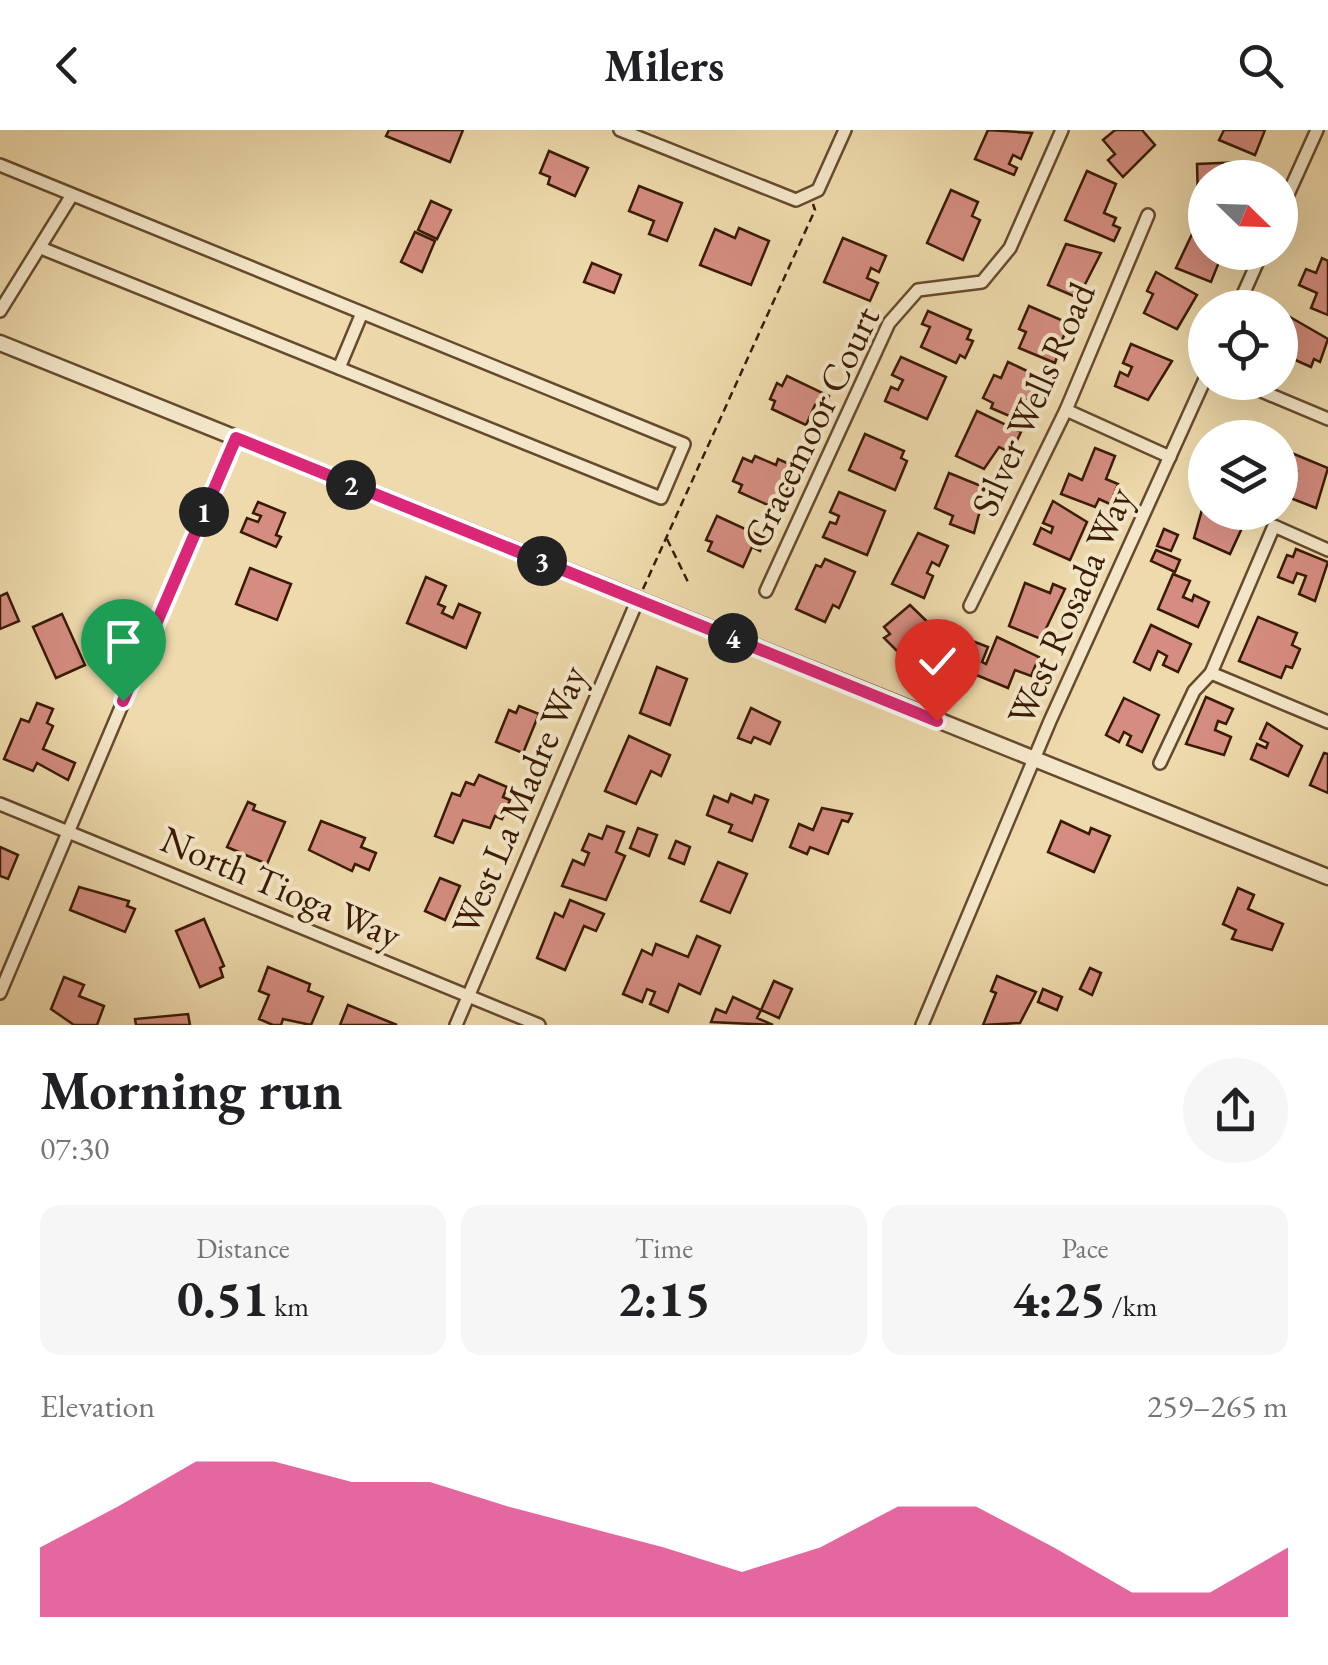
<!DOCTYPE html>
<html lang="en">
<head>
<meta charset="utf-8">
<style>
	body { margin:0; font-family:"EB Garamond",serif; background:#f6f6f6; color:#202124; height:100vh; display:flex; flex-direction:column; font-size:38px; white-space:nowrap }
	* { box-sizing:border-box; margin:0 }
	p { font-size:32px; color:#757577 }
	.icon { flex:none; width:55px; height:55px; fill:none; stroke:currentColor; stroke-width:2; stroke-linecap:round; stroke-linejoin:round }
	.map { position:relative; height:895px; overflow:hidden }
	.drawer { display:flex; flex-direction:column; background:#fff; flex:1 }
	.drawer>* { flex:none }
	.needle { width:65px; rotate:113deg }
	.buttons { position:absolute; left:1188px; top:30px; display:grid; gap:20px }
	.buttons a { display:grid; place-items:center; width:110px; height:110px; border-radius:50%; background:#fff; box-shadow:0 10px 40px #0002; font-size:50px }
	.pin { position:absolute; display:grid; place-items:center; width:85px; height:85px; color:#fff; margin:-102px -42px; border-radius:50% 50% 50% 0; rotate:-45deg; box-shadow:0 0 10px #0007 }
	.pin .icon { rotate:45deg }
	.km { position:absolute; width:50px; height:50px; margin:-25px; border-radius:50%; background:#222; color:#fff; font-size:28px; line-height:50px; text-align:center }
	.round { display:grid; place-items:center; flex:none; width:105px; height:105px; border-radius:52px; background:#f6f6f6 }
	.overview { display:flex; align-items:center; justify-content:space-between; height:170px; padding:0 40px }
	h1 { font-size:55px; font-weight:700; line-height:75px }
	.figures { display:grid; grid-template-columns:repeat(3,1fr); gap:15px; height:170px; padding:10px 40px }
	.figures div { display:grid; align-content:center; border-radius:20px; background:#f6f6f6; text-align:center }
	.figures b { font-size:50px; font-weight:700 }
	.figures small { font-size:28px; font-weight:400 }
	.figures p { font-size:28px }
	.chart { height:280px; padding:20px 40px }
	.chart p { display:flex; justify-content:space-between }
	.chart svg { width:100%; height:180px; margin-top:10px; fill:#db2777; opacity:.7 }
	header { display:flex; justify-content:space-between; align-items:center; height:130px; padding:0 40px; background:#fff; font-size:45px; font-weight:700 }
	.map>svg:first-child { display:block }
	.building { fill:#d58d81; stroke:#391a03; stroke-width:2.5 }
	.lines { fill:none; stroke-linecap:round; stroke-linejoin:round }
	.minor-casing { stroke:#664a2d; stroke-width:16 }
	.tertiary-casing { stroke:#664a2d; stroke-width:19 }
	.path { stroke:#391a03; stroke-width:2.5; stroke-dasharray:8 5; stroke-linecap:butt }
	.minor { stroke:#f4e7c9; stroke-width:11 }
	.tertiary { stroke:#f4e7c9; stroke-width:14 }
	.route-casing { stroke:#fff; stroke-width:20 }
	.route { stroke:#db2777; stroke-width:12 }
	.labels { text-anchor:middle; stroke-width:8; stroke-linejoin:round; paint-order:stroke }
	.street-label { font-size:38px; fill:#391a03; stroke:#f4e7c9 }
</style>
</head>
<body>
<header><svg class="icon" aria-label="back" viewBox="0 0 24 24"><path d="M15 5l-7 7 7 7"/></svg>Milers<svg class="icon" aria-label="search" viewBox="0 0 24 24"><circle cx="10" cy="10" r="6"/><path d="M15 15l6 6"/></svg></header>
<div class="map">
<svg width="1328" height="895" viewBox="0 0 1328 895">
	<rect width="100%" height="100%" fill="#eedaac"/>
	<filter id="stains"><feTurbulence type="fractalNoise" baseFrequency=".002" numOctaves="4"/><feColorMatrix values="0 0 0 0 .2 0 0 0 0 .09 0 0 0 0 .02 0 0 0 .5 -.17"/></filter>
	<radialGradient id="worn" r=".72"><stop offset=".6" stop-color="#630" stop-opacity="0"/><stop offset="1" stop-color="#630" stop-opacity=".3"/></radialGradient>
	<g class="building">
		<path d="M389 0H463L450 32 386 6Z"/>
		<path d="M988 0 1032 3 1021 29 1013 25 1009 34 1017 38 1014 45 975 29Z"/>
		<path d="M1115 0H1142L1155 15 1123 47 1108 30 1115 24 1103 10Z"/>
		<path d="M1224 0H1265L1255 25 1219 10Z"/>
		<path d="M549 21 588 38 575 66 548 54 550 47 540 43Z"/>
		<path d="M1242 32V48H1205V70H1198L1197 34Z"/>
		<path d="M1087 41 1116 54 1104 83 1116 88 1113 95 1120 98 1114 111 1065 90Z"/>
		<path d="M639 56 682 73 667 111 649 104 654 91 629 81Z"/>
		<path d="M951 60 978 72 972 86 980 90 963 130 927 113Z"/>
		<path d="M431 71 451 80 437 109 418 100Z"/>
		<path d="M739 98 769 111 751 155 700 135 715 99 735 108Z"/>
		<path d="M415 102 435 111 422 142 401 132Z"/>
		<path d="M1193 102 1205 106V122H1223L1211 152 1176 138Z"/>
		<path d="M843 108 886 126 879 142 871 138 867 148 878 153 870 171 824 152Z"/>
		<path d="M1066 114 1101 123 1078 168 1048 155Z"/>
		<path d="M1322 128 1328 131V185L1311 178 1317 163 1299 155 1306 139 1316 143Z"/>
		<path d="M592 133 621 145 614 163 584 152Z"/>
		<path d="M1156 142 1197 165 1177 199 1144 183 1153 164 1147 161Z"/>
		<path d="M1029 176 1068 193 1055 233 1019 218 1026 202 1019 199Z"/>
		<path d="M928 181 971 200 967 209 973 211 965 228 960 225 956 233 921 217 930 197 922 194Z"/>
		<path d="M1283 183 1328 209 1320 232 1314 229 1311 237 1293 229 1290 235 1280 231V211L1286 202 1280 199Z"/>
		<path d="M1131 214 1172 231 1148 270 1115 256 1120 242 1128 246 1132 237 1123 233Z"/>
		<path d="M901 227 946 247 927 289 885 271 891 257 898 260 903 250 892 245Z"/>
		<path d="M1008 232 1040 247 1027 270 1035 274 1026 293 991 278 993 273 983 268 994 245 1001 248Z"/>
		<path d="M787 246 829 266 823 279 815 275 806 295 772 279 775 271 770 269 777 253 782 256Z"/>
		<path d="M977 281 1021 302 1011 323 999 317 984 339 956 326Z"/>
		<path d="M865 304 904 321 901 328 907 331 895 360 849 340Z"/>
		<path d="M1095 318 1115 326 1106 349 1118 354 1110 374 1099 369 1095 377 1061 364 1069 344 1082 350Z"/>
		<path d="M1294 324 1328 338 1316 378 1280 364V346L1293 351 1297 341 1288 338Z"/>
		<path d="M755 326 776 335 778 329 796 337 779 380 739 362 742 355 733 351 743 328 752 332Z"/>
		<path d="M949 343 986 358 974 403 950 394 953 386 935 378Z"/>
		<path d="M839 362 885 381 867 425 823 407 830 392 836 394 839 386 830 382Z"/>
		<path d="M1205 369V382L1247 387 1230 424 1194 408Z"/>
		<path d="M1053 371 1087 392 1070 430 1034 414 1041 398 1051 403 1053 397 1043 393Z"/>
		<path d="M258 372 285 383 276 405 281 407 276 417 241 402 247 388 258 392 261 386 253 383Z"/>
		<path d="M717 386 765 408 760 421 752 417 743 437 708 421 712 412 706 410Z"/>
		<path d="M1164 399 1178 405 1171 421 1157 416Z"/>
		<path d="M918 403 948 416 939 436 932 432 927 443 933 446 924 468 892 454Z"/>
		<path d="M1296 419 1328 432 1315 471 1299 464 1306 446 1297 443 1293 453 1278 447 1287 425 1293 427Z"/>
		<path d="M1156 420 1180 430 1175 442 1151 431Z"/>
		<path d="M825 429 855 442 839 478 833 475 825 492 796 479 816 435 821 437Z"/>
		<path d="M250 438 291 454 277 490 236 474Z"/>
		<path d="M1173 444 1190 451 1183 467 1192 471 1194 465 1209 472 1198 497 1158 479Z"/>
		<path d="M426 447 446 456 438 474 445 477 442 483 453 488 459 474 480 483 466 518 407 493Z"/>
		<path d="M1025 453 1050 463 1053 454 1065 459 1041 509 1009 496Z"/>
		<path d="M7 463 19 491 0 499V466Z"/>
		<path d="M910 475 945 509 913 537 884 508 890 504 884 497Z"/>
		<path d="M62 484 85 535 56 548 33 497Z"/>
		<path d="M1258 487 1297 503 1292 515 1300 519 1292 538 1286 536 1281 548 1239 531Z"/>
		<path d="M1151 495 1191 514 1178 542 1163 535 1167 526 1158 521 1150 540 1134 532Z"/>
		<path d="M997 507 1039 527 1031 546 1015 540 1008 558 969 542 975 512 988 517 982 532 986 534Z"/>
		<path d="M657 537 687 549 670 595 640 583Z"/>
		<path d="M1206 567 1233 579 1226 594 1218 591 1215 600 1231 607 1224 625 1186 614Z"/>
		<path d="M1124 568 1159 585 1142 622 1127 615 1131 606 1124 602 1119 612 1106 605Z"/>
		<path d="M37 573 53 579 47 593 53 596 43 619 75 633 68 650 37 633 33 641 4 629 21 589 29 592Z"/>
		<path d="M519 576 539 584 523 623 496 612 509 580 516 583Z"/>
		<path d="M751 578 780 592 770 614 754 607 751 613 738 608Z"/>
		<path d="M1267 593 1302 616 1288 646 1251 629 1257 614 1266 618 1268 613 1260 609Z"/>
		<path d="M629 606 670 625 661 646 651 641 636 674 605 661Z"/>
		<path d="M1324 623 1328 624V663L1310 655Z"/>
		<path d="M479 645 507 657 503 667 510 670 502 689 495 686 490 698 463 690 453 713 435 706 452 663 460 666 466 652 474 655Z"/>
		<path d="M731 664 752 673 755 665 768 670 752 711 729 702 732 695 707 685 714 666 728 672Z"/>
		<path d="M248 672 255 675 253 680 285 692 267 734 227 717Z"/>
		<path d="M822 678 852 684 848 692 842 690 828 724 810 717 807 724 790 717 799 694 813 700Z"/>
		<path d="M321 691 365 708 361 717 376 723 369 740 355 734 352 741 309 720Z"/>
		<path d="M1061 691 1089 704 1091 698 1110 706 1094 742 1048 722Z"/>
		<path d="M607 696 624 702 616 722 625 726 606 770 562 756 573 730 584 735 589 723 582 720 589 704 602 709Z"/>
		<path d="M638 698 657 705 649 726 630 718Z"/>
		<path d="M676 711 690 717 684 734 669 728Z"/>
		<path d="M0 717 18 725 8 749 0 746Z"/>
		<path d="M718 732 747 744 730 783 701 771Z"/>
		<path d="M440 748 460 756 445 790 425 781Z"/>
		<path d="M79 757 129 771 127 776 135 779 125 802 70 780Z"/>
		<path d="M1238 758 1254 765 1248 779 1283 794 1272 820 1232 809 1236 800 1223 794Z"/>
		<path d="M570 770 604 784 596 801 584 796 565 840 537 828 555 783 563 787Z"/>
		<path d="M204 789 224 836 220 838 223 847 200 857 176 801Z"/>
		<path d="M697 806 720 816 700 864 679 854 668 882 650 874 655 862 647 859 642 872 623 864 642 820 652 825 656 814 688 827Z"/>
		<path d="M268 837 310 854 308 861 323 867 311 895 283 889 281 895H273L259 889 269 865 259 861Z"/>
		<path d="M1090 838 1101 843 1092 865 1080 859Z"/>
		<path d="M997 846 1036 862 1020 893 983 895 996 863 991 861Z"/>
		<path d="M64 847 84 855 79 866 104 876 97 895H74L51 879Z"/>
		<path d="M774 851 792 859 779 888 761 880Z"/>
		<path d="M1043 859 1062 867 1057 880 1038 872Z"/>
		<path d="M733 867 761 880 757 888 773 895 711 892 716 879 726 883Z"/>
		<path d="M348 875 397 895H340Z"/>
		<path d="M188 884 190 895H136L135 889Z"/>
	</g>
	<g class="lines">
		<defs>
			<g id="minor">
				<path d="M620 0 796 70 818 60 845 0"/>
				<path d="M0 35 684 314 661 368 41 118"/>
				<path d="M1280 82 1317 0"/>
				<path d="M1237 178 1262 122"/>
				<path d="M0 181 72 65"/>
				<path d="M339 238 362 183"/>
				<path d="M1240 252 1328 289"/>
				<path d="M1066 280 1170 327"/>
				<path d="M1328 420 1274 396 1211 543 1328 592"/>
				<path d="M766 461 889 193 918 160 982 152 1010 118 1062 0"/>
				<path d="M970 476 1066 280 1148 85"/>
				<path d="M1160 633 1194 561 1211 543"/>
				<path d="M0 674 539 895"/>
				<path d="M0 863 235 308"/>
				<path d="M456 895 638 469"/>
				<path d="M922 895 1050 591 1205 249"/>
			</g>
			<path id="tertiary" d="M0 213 1328 747"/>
		</defs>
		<use href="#minor" class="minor-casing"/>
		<use href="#tertiary" class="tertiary-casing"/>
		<g class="path">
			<path d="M667 409 688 452"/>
			<path d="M643 459 815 80 813 74"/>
		</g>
		<use href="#minor" class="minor"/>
		<use href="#tertiary" class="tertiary"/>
	</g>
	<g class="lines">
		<defs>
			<path id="route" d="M123 571 236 308 937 591"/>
		</defs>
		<use href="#route" class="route-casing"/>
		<use href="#route" class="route"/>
	</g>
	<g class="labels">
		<g class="street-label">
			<text transform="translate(1033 269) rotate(-66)" y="13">Silver Wells Road</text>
			<text transform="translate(811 297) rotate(-64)" y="13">Gracemoor Court</text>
			<text transform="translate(1070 476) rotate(-66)" y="13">West Rosada Way</text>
			<text transform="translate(519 670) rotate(-67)" y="13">West La Madre Way</text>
			<text transform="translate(281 757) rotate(23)" y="13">North Tioga Way</text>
		</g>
	</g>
	<rect width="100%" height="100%" filter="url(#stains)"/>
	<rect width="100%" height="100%" fill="url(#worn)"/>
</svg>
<div class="buttons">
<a><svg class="needle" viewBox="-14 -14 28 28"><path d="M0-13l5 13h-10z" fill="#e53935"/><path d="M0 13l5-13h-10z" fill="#757577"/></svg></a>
<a><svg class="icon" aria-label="locate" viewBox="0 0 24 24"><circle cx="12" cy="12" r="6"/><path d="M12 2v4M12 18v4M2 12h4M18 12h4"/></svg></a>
<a><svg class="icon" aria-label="layers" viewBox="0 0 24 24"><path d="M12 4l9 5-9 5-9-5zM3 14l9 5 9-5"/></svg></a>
</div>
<div class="pin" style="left:123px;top:571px;background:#1e9e55"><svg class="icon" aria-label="arrive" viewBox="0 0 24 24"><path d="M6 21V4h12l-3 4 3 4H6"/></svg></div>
<div class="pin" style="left:937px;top:591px;background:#d93025"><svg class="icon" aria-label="check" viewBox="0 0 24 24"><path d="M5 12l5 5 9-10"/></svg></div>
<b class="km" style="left:204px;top:382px">1</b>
<b class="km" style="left:351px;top:355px">2</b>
<b class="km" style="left:542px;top:431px">3</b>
<b class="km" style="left:733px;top:508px">4</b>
</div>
<section class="drawer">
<div class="overview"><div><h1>Morning run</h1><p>07:30</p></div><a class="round"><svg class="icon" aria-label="share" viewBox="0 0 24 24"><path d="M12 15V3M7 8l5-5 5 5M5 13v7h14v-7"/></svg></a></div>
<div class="figures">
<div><p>Distance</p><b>0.51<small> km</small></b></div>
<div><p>Time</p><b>2:15</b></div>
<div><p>Pace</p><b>4:25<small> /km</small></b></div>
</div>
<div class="chart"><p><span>Elevation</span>259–265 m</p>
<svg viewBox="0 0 160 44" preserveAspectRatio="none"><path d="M0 44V27L10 17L20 6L30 6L40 11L50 11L60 17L70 22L80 27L90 33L100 27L110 17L120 17L130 27L140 38L150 38L160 27V44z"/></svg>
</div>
</section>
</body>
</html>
